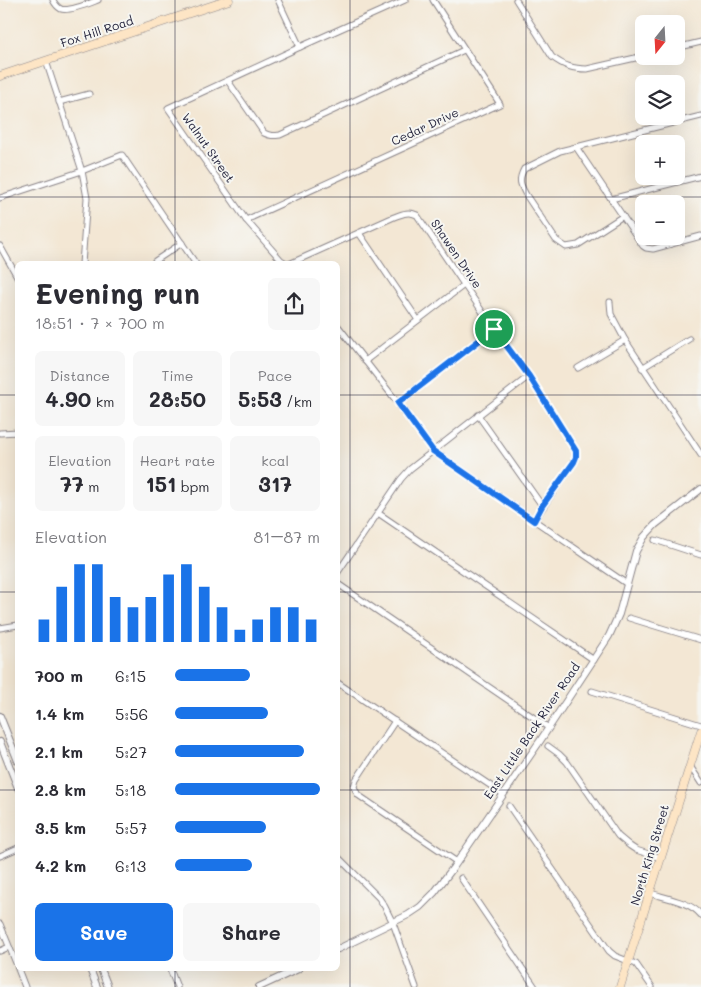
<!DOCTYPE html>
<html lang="en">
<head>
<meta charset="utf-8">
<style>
	body { margin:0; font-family:Mali,sans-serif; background:#f7f7f7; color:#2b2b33; height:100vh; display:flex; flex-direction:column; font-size:19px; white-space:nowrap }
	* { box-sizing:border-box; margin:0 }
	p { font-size:16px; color:#7c7c81 }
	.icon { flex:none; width:28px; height:28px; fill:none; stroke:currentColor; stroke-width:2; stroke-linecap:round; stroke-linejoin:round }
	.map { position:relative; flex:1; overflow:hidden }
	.details { position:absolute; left:15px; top:261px; width:325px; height:710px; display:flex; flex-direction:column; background:#fff; border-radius:8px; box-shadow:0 5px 20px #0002 }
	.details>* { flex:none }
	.needle { width:32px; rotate:198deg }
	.tools { position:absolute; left:635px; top:15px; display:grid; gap:10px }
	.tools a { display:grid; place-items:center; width:50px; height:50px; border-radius:8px; background:#fff; box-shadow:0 5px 20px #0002; font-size:25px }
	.pin { position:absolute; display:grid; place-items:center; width:42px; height:42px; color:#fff; margin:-21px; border:2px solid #fff; border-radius:50%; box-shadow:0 1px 5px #0007 }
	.round { display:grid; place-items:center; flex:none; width:52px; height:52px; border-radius:8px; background:#f7f7f7 }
	.headline { display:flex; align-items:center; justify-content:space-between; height:85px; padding:0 20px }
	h1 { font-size:28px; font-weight:800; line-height:38px }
	.stats { display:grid; grid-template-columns:repeat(3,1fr); gap:8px; height:85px; padding:5px 20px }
	.stats div { display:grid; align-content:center; border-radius:8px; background:#f7f7f7; text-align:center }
	.stats b { font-size:21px; font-weight:800 }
	.stats small { font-size:14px; font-weight:400 }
	.stats p { font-size:14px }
	.chart { height:140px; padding:10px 20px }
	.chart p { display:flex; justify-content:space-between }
	.chart svg { width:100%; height:90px; margin-top:5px; stroke:#1a73e8; stroke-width:6 }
	.action { display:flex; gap:10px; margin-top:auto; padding:10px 20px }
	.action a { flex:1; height:58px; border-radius:8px; background:#1a73e8; color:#fff; font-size:20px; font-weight:800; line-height:58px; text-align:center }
	.action a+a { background:#f7f7f7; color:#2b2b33 }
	ul { padding:0 20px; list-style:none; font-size:16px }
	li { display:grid; grid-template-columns:80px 60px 1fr; align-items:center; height:38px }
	li i { height:12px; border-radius:6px; background:#1a73e8 }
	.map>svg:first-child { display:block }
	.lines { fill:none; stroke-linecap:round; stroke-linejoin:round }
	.minor-casing { stroke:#8a8488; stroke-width:7 }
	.tertiary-casing { stroke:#8a8488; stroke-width:8 }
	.secondary-casing { stroke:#8a8488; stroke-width:9 }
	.minor { stroke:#fff; stroke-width:5 }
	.tertiary { stroke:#fff; stroke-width:6 }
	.secondary { stroke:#fde5c5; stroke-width:8 }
	.route-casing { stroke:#fff; stroke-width:10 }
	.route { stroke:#1a73e8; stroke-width:6 }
	.grid { fill:none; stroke:#22223b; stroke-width:1; stroke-opacity:0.55 }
	.labels { text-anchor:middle; stroke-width:4; stroke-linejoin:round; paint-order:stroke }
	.street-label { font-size:12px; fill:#22223b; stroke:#f6f6f2 }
</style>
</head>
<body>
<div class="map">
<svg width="701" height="987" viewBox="0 0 701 987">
	<rect width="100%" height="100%" fill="#f6f6f2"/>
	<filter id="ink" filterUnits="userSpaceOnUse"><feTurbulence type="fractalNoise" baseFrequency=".02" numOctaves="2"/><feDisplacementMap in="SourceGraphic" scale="10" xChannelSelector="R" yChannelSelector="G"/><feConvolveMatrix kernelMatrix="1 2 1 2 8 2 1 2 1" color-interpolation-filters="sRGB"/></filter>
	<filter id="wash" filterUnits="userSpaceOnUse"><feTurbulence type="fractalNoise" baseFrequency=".0096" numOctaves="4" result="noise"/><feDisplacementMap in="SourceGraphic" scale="20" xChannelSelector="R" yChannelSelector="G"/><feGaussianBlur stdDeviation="1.12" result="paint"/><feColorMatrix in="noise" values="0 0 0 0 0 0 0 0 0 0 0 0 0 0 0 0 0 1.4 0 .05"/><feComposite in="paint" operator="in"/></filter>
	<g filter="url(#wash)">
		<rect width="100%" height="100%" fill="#f3e7d4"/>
	</g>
	<g filter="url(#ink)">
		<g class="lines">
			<defs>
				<g id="minor">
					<path d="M53 0C55 4 57 7 61 9 69 12 90 3 98 0"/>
					<path d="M278 0 300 47"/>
					<path d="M516 0 552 57C564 66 573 69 587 69L644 56"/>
					<path d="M676 48 701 42"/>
					<path d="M46 61 82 171 87 198 82 264"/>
					<path d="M228 81 264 133C270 136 273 136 280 135L464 50"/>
					<path d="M59 102 89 94"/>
					<path d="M576 147 643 246 646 248 653 249 701 236"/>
					<path d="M0 198 82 171 122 155 196 264"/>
					<path d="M611 199 701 176"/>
					<path d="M623 216 578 245 566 247 556 240 526 195C520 184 518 180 524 169L560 151 701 116"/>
					<path d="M246 220 500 104 433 0"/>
					<path d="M359 233 418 320"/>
					<path d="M0 246 18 278"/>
					<path d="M155 261 182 243"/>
					<path d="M288 264 281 260 246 220 168 108 300 47 405 0"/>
					<path d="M289 264 394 217C402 214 408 211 417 215L494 329 529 376 576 451V457L574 462 543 507 534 521"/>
					<path d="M610 302 611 314 625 340 701 455"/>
					<path d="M338 326 398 403 433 451 627 584"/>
					<path d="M365 361 464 285"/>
					<path d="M578 368 625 340"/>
					<path d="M642 368 689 339"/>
					<path d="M398 403 494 329"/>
					<path d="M478 415 543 507"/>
					<path d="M0 433 18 432"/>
					<path d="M378 513 594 660"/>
					<path d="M655 540 701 555"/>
					<path d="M338 572 401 479 410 469 529 376"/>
					<path d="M338 584 549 728"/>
					<path d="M629 618 701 640"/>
					<path d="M0 628 18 625"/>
					<path d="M338 683 503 794"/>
					<path d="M592 691 701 725"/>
					<path d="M395 721 356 780 354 787 358 795 457 862"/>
					<path d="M548 746 559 754 567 762 618 836 630 846 636 850 661 858"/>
					<path d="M690 766 701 783"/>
					<path d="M509 806 609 951 615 956 636 964 652 987"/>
					<path d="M0 856 18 848"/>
					<path d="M338 857 379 898 385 907 393 923 416 987"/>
					<path d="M461 878 535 987"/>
					<path d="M650 893C666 898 691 902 701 915"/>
					<path d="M0 924 18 968"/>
					<path d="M0 951 9 947"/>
					<path d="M18 969 25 987"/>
					<path d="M170 969 177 987"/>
				</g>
				<g id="tertiary">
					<path d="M0 716 18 761"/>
					<path d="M0 742 18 788"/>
					<path d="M338 949 408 915 420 907 434 893 453 868 540 741 609 636 619 614 636 551 644 537 655 525 701 489"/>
					<path d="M90 969 97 987"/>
					<path d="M101 969 108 987"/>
					<path d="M259 987 298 969"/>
				</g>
				<g id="secondary">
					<path d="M0 76 229 0"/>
					<path d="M620 987 701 731"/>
				</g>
			</defs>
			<use href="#minor" class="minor-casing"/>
			<use href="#tertiary" class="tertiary-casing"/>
			<use href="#secondary" class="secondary-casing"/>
			<use href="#minor" class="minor"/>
			<use href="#tertiary" class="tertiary"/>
			<use href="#secondary" class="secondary"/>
		</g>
	</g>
	<g class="lines" filter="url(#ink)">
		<defs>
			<path id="route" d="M494 329 529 376 576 451V457L574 462 542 506 534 521 433 451 398 403Z"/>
		</defs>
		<use href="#route" class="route-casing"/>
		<use href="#route" class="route"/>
	</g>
	<path class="grid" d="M175 0V264M350 0V987M526 0V987M0 197H701M0 395H18M338 395H701M0 592H18M338 592H701M0 790H18M338 790H701M175 969V987"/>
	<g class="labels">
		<g class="street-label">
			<text transform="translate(97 32) rotate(-18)" y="4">Fox Hill Road</text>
			<text transform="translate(425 127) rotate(-25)" y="4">Cedar Drive</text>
			<text transform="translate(208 148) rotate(55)" y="4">Walnut Street</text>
			<text transform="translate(456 254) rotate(56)" y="4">Shawen Drive</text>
			<text transform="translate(532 731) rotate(-56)" y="4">East Little Back River Road</text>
			<text transform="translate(650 855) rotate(-73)" y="4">North King Street</text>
		</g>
	</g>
</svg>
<div class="tools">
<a><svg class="needle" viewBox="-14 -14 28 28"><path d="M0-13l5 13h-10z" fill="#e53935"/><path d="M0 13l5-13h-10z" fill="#7c7c81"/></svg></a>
<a><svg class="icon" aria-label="layers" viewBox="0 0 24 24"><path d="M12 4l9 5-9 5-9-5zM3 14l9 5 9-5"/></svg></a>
<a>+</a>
<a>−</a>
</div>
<div class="pin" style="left:494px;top:329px;background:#1e9e55"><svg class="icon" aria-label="arrive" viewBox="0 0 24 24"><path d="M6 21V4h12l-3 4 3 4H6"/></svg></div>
<section class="details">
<div class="headline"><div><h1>Evening run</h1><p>18:51 · 7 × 700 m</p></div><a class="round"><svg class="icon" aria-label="share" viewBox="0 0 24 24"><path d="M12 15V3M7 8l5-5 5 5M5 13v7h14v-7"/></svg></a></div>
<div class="stats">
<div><p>Distance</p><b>4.90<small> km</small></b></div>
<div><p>Time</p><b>28:50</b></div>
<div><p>Pace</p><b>5:53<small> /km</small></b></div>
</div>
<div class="stats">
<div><p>Elevation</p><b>77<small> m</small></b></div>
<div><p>Heart rate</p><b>151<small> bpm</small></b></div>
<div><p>kcal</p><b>317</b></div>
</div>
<div class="chart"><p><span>Elevation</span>81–87 m</p>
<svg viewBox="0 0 160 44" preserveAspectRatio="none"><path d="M5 44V33M15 44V17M25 44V6M35 44V6M45 44V22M55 44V27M65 44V22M75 44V11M85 44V6M95 44V17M105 44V27M115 44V38M125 44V33M135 44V27M145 44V27M155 44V33"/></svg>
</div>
<ul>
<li><b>700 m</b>6:15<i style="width:52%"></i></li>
<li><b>1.4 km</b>5:56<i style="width:64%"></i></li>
<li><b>2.1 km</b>5:27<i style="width:89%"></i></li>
<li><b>2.8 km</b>5:18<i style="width:100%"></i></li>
<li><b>3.5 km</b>5:57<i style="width:63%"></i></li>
<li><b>4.2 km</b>6:13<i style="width:53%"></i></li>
</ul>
<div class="action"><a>Save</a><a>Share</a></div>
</section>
</div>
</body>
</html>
